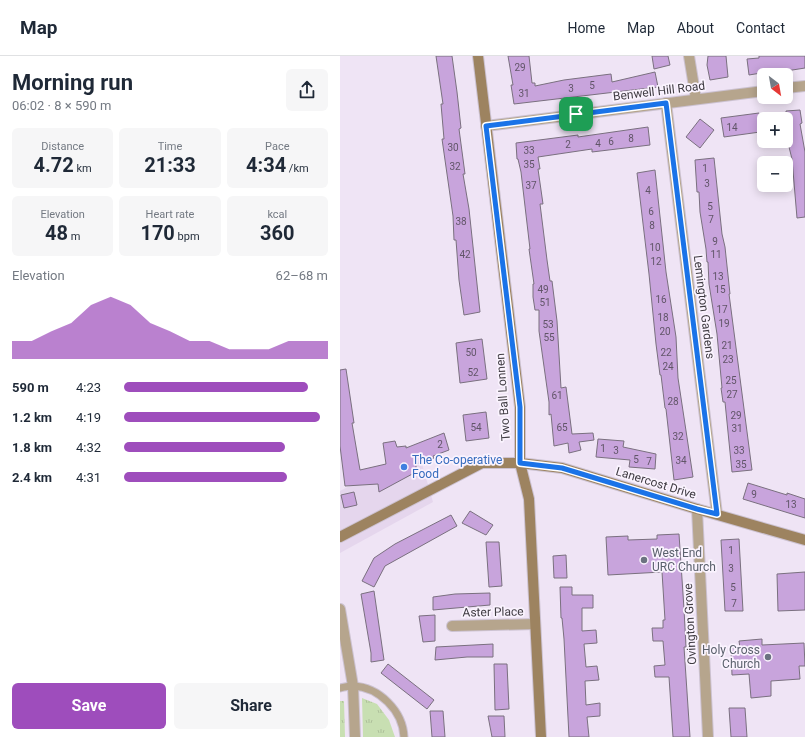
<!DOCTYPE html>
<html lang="en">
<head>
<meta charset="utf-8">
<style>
	body { margin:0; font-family:Roboto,sans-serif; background:#f6f6f7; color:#1f2937; height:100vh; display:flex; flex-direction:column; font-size:15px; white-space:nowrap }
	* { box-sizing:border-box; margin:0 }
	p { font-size:13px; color:#747a83 }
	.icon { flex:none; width:22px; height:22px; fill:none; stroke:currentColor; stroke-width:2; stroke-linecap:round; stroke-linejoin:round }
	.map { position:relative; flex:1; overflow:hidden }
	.sheet { display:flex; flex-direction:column; background:#fff; width:340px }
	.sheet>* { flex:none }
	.needle { width:26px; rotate:149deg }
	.tools { position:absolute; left:417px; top:12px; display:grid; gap:8px }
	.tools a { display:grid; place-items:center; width:36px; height:36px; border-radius:6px; background:#fff; box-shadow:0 2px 10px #0003; font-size:20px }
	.pin { position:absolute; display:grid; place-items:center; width:34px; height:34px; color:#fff; margin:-17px; border-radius:8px; box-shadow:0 2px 6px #0006 }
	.round { display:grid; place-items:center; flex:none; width:42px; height:42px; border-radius:6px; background:#f6f6f7 }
	.headline { display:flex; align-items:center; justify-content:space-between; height:68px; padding:0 12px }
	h1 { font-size:22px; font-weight:700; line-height:30px }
	.metrics { display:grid; grid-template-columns:repeat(3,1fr); gap:6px; height:68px; padding:4px 12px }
	.metrics div { display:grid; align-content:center; border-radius:6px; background:#f6f6f7; text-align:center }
	.metrics b { font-size:20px; font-weight:700 }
	.metrics small { font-size:11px; font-weight:400 }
	.metrics p { font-size:11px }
	.chart { height:112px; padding:8px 12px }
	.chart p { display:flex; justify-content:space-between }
	.chart svg { width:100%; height:72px; margin-top:4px; fill:#9e4dbc; opacity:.7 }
	.button { display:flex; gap:8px; margin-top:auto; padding:8px 12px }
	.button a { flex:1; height:46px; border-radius:6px; background:#9e4dbc; color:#fff; font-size:16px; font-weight:700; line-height:46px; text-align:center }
	.button a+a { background:#f6f6f7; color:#1f2937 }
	ul { padding:0 12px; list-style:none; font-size:13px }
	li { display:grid; grid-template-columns:64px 48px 1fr; align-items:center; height:30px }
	li i { height:10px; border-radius:5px; background:#9e4dbc }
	header { display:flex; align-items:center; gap:24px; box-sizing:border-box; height:56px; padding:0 20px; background:#fff; border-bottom:1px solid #e0e1e3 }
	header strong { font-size:19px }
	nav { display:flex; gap:22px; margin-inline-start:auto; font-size:14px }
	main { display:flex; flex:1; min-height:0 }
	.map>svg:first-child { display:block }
	.built { fill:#e5d6ed }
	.grass { fill:url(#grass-tufts) }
	.building { fill:#c8a4dc; stroke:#7a707f }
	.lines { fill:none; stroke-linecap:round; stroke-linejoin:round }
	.lane-casing { stroke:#ccc2d1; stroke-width:9 }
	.street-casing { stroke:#ccc2d1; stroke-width:12 }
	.secondary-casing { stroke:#ccc2d1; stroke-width:12 }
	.lane { stroke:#b6a58d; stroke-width:7 }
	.street { stroke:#b6a58d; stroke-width:10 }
	.secondary { stroke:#9d8360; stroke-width:10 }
	.route-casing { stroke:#fff; stroke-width:8 }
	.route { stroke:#1a73e8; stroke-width:5 }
	.shop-dot { fill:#3f7fe0; stroke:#faf3fe; stroke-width:1.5 }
	.worship-dot { fill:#6b7280; stroke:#faf3fe; stroke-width:1.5 }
	.labels { text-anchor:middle; stroke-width:3.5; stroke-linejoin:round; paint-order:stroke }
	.number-label { font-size:10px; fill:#615568 }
	.street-label { font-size:12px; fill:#3f3b42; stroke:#faf3fe }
	.shop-label { font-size:12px; fill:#366cbe; stroke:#faf3fe; text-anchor:start }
	.worship-label { font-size:12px; fill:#5b616d; stroke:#faf3fe; text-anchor:start }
</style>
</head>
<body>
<header>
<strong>Map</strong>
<nav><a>Home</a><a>Map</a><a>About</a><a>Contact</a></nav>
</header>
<main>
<section class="sheet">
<div class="headline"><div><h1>Morning run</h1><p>06:02 · 8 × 590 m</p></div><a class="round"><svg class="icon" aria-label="share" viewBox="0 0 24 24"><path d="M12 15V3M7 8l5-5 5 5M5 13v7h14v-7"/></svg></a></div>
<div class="metrics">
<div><p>Distance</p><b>4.72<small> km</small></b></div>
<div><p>Time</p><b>21:33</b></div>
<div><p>Pace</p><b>4:34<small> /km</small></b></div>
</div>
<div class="metrics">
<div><p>Elevation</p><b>48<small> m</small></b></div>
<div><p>Heart rate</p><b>170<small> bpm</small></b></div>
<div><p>kcal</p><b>360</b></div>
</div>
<div class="chart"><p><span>Elevation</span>62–68 m</p>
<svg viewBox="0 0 160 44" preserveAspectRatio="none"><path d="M0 44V33L10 33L20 27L30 22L40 11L50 6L60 11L70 22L80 27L90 33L100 33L110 38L120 38L130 38L140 33L150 33L160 33V44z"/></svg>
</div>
<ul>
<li><b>590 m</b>4:23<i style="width:90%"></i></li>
<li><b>1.2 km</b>4:19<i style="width:96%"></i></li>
<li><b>1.8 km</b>4:32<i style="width:79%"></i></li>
<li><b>2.4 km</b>4:31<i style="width:80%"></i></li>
</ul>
<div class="button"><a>Save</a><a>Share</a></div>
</section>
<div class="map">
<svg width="465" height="681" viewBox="0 0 465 681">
	<defs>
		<pattern id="grass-tufts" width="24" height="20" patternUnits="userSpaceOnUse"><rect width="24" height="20" fill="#c8dfb2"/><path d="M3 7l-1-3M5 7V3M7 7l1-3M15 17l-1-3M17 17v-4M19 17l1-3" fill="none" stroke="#adc09a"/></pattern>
	</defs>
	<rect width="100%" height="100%" fill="#efe4f5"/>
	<path class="built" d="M78 394 93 446 0 497V435Z"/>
	<g class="grass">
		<path d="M22 642 37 648 49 664 55 681H23Z"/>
		<path d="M0 645H4L5 681H0Z"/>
	</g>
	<g class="building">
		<path d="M96 0H112L117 36 121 72 119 73 125 118H123L129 153 140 256 124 259 119 224 116 184H114L113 160 102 83H104L101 48H103Z"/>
		<path d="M168 0H189L192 27H195V30L224 24 271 18 272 26 315 16 318 31 174 48 171 29H173Z"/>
		<path d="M312 0H328L330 9 314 13Z"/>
		<path d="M368 0H386L388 21 370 24 367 9Z"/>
		<path d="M419 0H465V12L446 15 445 13 409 19 407 3 419 2Z"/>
		<path d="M460 54 462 67 460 68 465 96V161L457 162 452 103 448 87 446 88V55Z"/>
		<path d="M419 57 420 76 384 81 381 62Z"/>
		<path d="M360 63 374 74 360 92 346 81Z"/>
		<path d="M308 71 310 89 252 96V93L198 101 200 113H198L203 148H200L207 204 210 225H212L217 265 221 332 226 331 232 378 253 377 254 384 239 386 241 394 229 397 228 387 214 390 211 358 209 359V346L199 275V254H195L193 241V228H194L189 193H190L181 116 178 103H177L176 87 238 79V81Z"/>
		<path d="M374 102 382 178 385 191 390 238H389L412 414 392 416 385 346H383L381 332H382L377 278 369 228 368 206H367L366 193 360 156 359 136H357L355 104Z"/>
		<path d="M315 114 326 216 336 281 338 322 353 421 334 424 326 353 325 352 321 319H320L316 288 309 218 297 117Z"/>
		<path d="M142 283 147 323 120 327 116 287Z"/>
		<path d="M6 313 14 367H12L20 414 46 408 43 387 55 385 57 391 66 390V392L104 377 109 394 93 400 94 402 76 408V416L39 436 38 428 5 430 0 390V314Z"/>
		<path d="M146 356 149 382 126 385 123 359Z"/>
		<path d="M258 383 284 385 283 391 316 398 315 413 289 411 290 404 256 401Z"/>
		<path d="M408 427 447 439V437L465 443V462L403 443Z"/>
		<path d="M14 436 17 449 4 452 1 439Z"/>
		<path d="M130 455 153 469 146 479 122 467Z"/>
		<path d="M111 459 117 470 45 510 34 531 22 525 34 502 55 488Z"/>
		<path d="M339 478 344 553 346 591H344L350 681H333L329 621H315L314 610 325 609 323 585H313L312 572H323V564H325L322 516 268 519 266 481 288 480V484L317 483V479Z"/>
		<path d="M399 483 403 555H385L381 484Z"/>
		<path d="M146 486H159L162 530 149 531Z"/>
		<path d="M226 499 227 522H214L213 500Z"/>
		<path d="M465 516V554L438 555 437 518Z"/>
		<path d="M220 531H232V539H253V552H242V575L256 574 257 587 244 588 246 611 257 610 259 624 245 625 246 649 260 647V660L247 661 249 681H229L224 583 222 562H221Z"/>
		<path d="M34 535 44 604 31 606V597L21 538Z"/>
		<path d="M150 537V549L93 554V541L115 538Z"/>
		<path d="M95 559V585L83 586 79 560Z"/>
		<path d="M422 583V589L464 587 465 610H459L460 623 431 625V640L411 642 409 618 392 619 391 592H400L399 585Z"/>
		<path d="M153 588V601H127L95 604 96 591Z"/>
		<path d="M48 608 94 644 87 653 41 617Z"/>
		<path d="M154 608H167L169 653 155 654Z"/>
		<path d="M389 652H405L407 681H391Z"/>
		<path d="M90 655H103L105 681H92Z"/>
		<path d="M148 660H164L165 681H152Z"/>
	</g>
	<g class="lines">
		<defs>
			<path id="lane" d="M0 632C4 631 9 630 13 630 39 631 63 655 64 681"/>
			<g id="street">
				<path d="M349 0 356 43"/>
				<path d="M446 32 465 30"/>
				<path d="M326 47 377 458"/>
				<path d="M146 70 424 35"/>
				<path d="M357 453 368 681"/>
				<path d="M0 553 13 630 15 681"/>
				<path d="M112 570 195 568"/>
			</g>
			<g id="secondary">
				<path d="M138 0 180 351V407L189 443 201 681"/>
				<path d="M0 481 142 407H180L222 412 357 453 465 484"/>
			</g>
		</defs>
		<use href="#lane" class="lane-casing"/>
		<use href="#street" class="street-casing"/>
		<use href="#secondary" class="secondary-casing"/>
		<use href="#lane" class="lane"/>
		<use href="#street" class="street"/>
		<use href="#secondary" class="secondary"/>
	</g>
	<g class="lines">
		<defs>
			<path id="route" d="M326 47 377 458 357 453 222 412 180 407V351L146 70Z"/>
		</defs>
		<use href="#route" class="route-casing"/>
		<use href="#route" class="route"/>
	</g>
	<circle class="shop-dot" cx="64" cy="411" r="4"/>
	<g class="worship-dot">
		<circle cx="304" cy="504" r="4"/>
		<circle cx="428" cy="601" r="4"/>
	</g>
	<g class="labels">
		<g class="number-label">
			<text x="180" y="15">29</text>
			<text x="252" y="33">5</text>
			<text x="231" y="36">3</text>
			<text x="184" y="41">31</text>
			<text x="392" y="75">14</text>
			<text x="291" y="86">8</text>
			<text x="271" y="89">6</text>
			<text x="258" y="91">4</text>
			<text x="228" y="92">2</text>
			<text x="113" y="95">30</text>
			<text x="189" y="98">33</text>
			<text x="189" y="112">35</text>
			<text x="115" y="114">32</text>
			<text x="365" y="116">1</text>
			<text x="367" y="131">3</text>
			<text x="191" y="133">37</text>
			<text x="308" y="138">4</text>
			<text x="370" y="154">5</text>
			<text x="311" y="159">6</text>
			<text x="371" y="167">7</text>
			<text x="121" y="169">38</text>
			<text x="312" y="173">8</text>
			<text x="375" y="189">9</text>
			<text x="315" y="195">10</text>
			<text x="125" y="202">42</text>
			<text x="376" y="202">11</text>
			<text x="316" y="209">12</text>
			<text x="378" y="224">13</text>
			<text x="203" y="237">49</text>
			<text x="380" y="237">15</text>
			<text x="321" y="247">16</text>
			<text x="205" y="250">51</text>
			<text x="382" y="257">17</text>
			<text x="323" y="265">18</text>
			<text x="384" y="271">19</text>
			<text x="208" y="272">53</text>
			<text x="325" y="279">20</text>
			<text x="209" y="285">55</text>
			<text x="387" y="293">21</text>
			<text x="131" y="300">50</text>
			<text x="326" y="300">22</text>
			<text x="388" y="307">23</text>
			<text x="328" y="314">24</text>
			<text x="133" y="320">52</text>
			<text x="391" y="328">25</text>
			<text x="392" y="342">27</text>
			<text x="217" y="343">61</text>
			<text x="333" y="349">28</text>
			<text x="396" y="363">29</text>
			<text x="136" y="375">54</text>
			<text x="222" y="375">65</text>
			<text x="397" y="376">31</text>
			<text x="338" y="384">32</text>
			<text x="100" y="392">2</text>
			<text x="263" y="396">1</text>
			<text x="276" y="398">3</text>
			<text x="399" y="398">33</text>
			<text x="296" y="407">5</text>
			<text x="341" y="408">34</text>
			<text x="309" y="409">7</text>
			<text x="401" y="412">35</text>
			<text x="414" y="442">9</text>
			<text x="451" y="452">13</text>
			<text x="391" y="498">1</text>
			<text x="391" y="516">3</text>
			<text x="393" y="535">5</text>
			<text x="394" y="551">7</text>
		</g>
		<g class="street-label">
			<text transform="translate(319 35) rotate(-7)" y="4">Benwell Hill Road</text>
			<text transform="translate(364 251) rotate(83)" y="4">Lemington Gardens</text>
			<text transform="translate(163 341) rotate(-94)" y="4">Two Ball Lonnen</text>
			<text transform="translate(316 427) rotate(17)" y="4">Lanercost Drive</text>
			<text transform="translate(153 556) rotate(-1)" y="4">Aster Place</text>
			<text transform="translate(350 568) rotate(-93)" y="4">Ovington Grove</text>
		</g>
		<g class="shop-label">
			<text x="72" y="408">The Co-operative<tspan x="72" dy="14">Food</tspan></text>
		</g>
		<g class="worship-label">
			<text x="312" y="501">West End<tspan x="312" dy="14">URC Church</tspan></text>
			<text x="420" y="598" text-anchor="end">Holy Cross<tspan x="420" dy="14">Church</tspan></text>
		</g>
	</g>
</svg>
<div class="tools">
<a><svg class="needle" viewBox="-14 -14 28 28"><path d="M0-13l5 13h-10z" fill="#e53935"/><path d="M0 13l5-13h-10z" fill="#747a83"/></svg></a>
<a>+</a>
<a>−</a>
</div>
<div class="pin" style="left:236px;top:58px;background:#1e9e55"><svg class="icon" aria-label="arrive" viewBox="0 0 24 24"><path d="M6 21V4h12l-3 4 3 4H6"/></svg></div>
</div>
</main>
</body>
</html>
